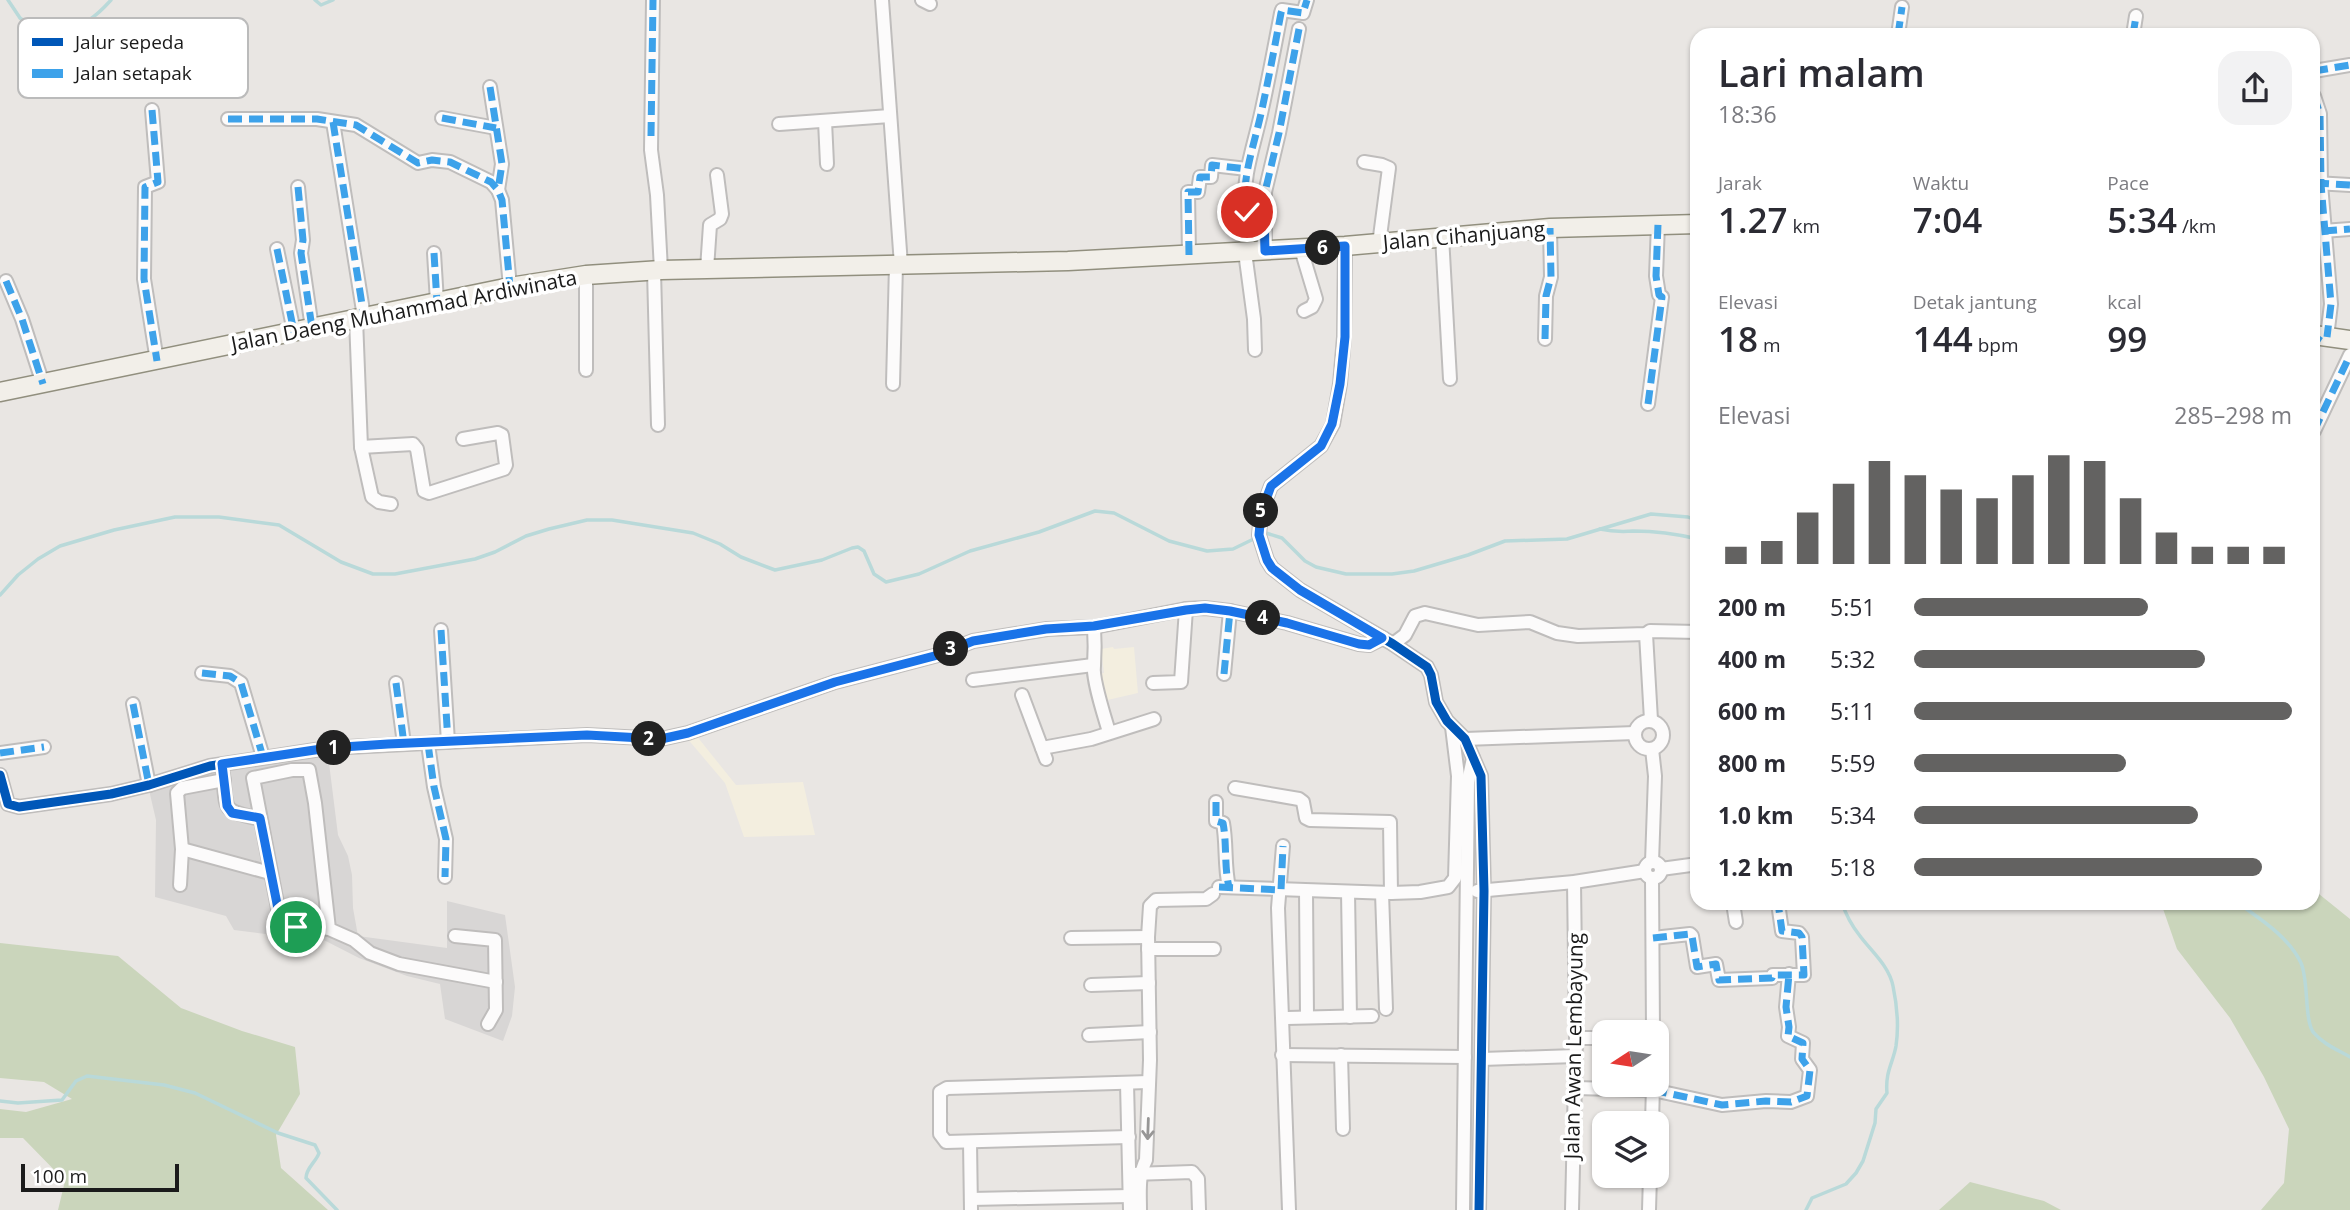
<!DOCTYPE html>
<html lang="id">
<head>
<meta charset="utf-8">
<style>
	body { margin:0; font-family:"Open Sans",sans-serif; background:#f2f2f3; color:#2b2b33; height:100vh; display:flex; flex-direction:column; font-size:26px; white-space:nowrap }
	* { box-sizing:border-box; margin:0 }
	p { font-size:23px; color:#7c7c81 }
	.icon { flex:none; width:38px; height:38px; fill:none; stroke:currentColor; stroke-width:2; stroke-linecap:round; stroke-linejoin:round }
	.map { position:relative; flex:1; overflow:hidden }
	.side { position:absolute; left:1690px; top:28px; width:630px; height:882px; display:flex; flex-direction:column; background:#fff; border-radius:21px; box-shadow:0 2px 5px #0004 }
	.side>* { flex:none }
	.needle { width:46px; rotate:258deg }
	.buttons { position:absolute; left:1592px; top:1020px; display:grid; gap:14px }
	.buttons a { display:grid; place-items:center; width:77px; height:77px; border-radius:14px; background:#fff; box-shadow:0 2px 5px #0004; font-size:35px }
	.scale { position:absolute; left:21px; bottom:18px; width:158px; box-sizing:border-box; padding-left:7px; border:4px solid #1b1b1b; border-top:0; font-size:19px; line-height:24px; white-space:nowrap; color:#1b1b1b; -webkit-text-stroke:5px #fff; paint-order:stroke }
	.pin { position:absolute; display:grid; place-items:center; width:60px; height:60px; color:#fff; margin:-30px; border:4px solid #fff; border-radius:50%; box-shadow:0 2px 7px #0007 }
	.km { position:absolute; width:35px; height:35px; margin:-18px; border-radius:50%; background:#222; color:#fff; font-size:19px; line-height:35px; text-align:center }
	.round { display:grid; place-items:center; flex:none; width:74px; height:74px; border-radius:21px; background:#f2f2f3 }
	.summary { display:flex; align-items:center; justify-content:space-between; height:119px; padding:0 28px }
	h1 { font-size:38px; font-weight:600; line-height:52px }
	.figures { display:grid; grid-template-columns:repeat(3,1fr); gap:10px; height:119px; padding:7px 28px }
	.figures div { display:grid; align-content:center }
	.figures b { font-size:35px; font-weight:600 }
	.figures small { font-size:19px; font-weight:400 }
	.figures p { font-size:19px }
	.chart { height:196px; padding:14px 28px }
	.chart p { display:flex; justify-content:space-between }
	.chart svg { width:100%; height:126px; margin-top:7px; stroke:#636261; stroke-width:6 }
	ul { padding:0 28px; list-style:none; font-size:23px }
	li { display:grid; grid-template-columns:112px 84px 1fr; align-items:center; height:52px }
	li i { height:18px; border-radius:9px; background:#636261 }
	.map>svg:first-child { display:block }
	.residential { fill:#d8d6d5 }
	.education { fill:#f3eedf }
	.forest { fill:#cad5bb }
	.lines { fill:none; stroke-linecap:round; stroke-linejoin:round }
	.stream { stroke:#b9d9d9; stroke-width:3.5 }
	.minor-casing { stroke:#bfbdbc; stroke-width:16 }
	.secondary-casing { stroke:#918f7e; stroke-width:21 }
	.minor { stroke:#fcfbfb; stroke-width:12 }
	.secondary { stroke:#f2efe9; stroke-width:18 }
	.quiet { stroke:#3da2ea; stroke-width:7; stroke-dasharray:14 7; stroke-linecap:butt }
	.cycleway-casing { stroke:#fff; stroke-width:13 }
	.cycleway { stroke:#0057b8; stroke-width:9 }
	.oneway { stroke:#979696 }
	.route-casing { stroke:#fff; stroke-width:14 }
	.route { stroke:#1a73e8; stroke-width:9 }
	.labels { text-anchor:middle; stroke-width:7; stroke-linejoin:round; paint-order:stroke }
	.street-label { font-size:21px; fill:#1b1b1b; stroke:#fff }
	.key { fill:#fff; stroke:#bbb; stroke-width:2 }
	.key-label { font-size:19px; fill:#1b1b1b }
</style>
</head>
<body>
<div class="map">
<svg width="2350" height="1210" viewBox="0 0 2350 1210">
	<rect width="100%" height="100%" fill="#e9e6e3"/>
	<path class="residential" d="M328 755 338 835 348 856 352 875 353 908 358 936 447 948V901L505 915 515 987 512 1016 503 1041 445 1019 440 984 407 976 359 958 314 935 284 932 265 934 234 930 226 916 155 897 156 820 149 790 244 766Z"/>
	<g class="education">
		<path d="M1113 647 1114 649 1134 647 1138 693 1103 701 1098 674 1104 673 1101 649Z"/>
		<path d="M695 734 736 785 803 782 815 835 744 837 725 783 686 737Z"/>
	</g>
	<g class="forest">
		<path d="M2314 890 2350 919V1210H2261L2284 1183 2289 1129 2264 1077 2230 1018 2177 949 2161 903H2314Z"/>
		<path d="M0 943 118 956 181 1008 242 1031 295 1047 300 1094 276 1135 281 1168 328 1210H58L65 1181 23 1138H0V1109L26 1112 72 1099 44 1082 0 1078Z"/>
		<path d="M1970 1182 2044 1201 2061 1210H1939Z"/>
	</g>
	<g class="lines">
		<g class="stream">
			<path d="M8 0 20 18 32 27C47 21 55 26 70 27 85 27 102 10 111 0"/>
			<path d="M315 0 321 5 333 0"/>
			<path d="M1600 529C1613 532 1621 532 1634 531 1655 531 1677 534 1698 539"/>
			<path d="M0 595 18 575 38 559 60 546 114 530 175 517H219L279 525 341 562 373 574H395L475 559 495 552 526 536 549 529 587 520H612L693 533 720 544 741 557 775 570 822 560 852 548 858 547 864 551 874 574 886 582 919 574 970 551 1039 532 1095 511 1114 513 1169 541 1207 551 1233 549 1266 533 1282 538 1305 561 1316 567 1346 574H1392L1414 571 1468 555 1505 541 1567 539 1651 514 1688 517 1698 521"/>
			<path d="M2238 903C2260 919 2289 937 2301 963 2309 981 2304 1022 2314 1033 2323 1044 2338 1050 2350 1057"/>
			<path d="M0 1101 18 1103 62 1100 76 1081 87 1076 164 1085 195 1093 278 1133 315 1145 319 1153C316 1162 306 1168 306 1178L337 1210"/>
			<path d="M1806 1210 1812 1198 1846 1184 1856 1173 1863 1161 1875 1123 1876 1109 1887 1093C1885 1072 1893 1063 1896 1046 1899 1026 1897 1005 1893 986 1889 966 1872 952 1860 936 1852 926 1846 915 1842 903"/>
		</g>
		<defs>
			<g id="minor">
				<path d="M653 0 651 150 657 195 661 270"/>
				<path d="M882 0 901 265"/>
				<path d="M922 0 930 4"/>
				<path d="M1898 35 1902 7"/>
				<path d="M2133 35 2136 16"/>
				<path d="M2314 71 2350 65"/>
				<path d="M490 87 502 164 498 190"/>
				<path d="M2314 96 2320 114 2321 184 2331 304 2327 337"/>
				<path d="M152 110 158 182 145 187 144 279 157 361"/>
				<path d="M442 118 496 128"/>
				<path d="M228 119H317L356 125 418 163 432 160 450 162 491 182 498 190 502 200 510 287"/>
				<path d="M825 121 827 164"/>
				<path d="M333 122 364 317"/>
				<path d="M779 124 890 116"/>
				<path d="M1364 162 1382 165 1389 168 1379 244"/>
				<path d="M2315 183 2350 185"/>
				<path d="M298 187 303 240 301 253 312 328"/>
				<path d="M1264 216 1245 210C1242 175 1255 143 1262 109 1269 77 1275 45 1281 13L1282 10 1303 13 1307 0"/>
				<path d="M2323 231 2350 229"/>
				<path d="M1442 236 1450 379"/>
				<path d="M1345 246 1344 337 1340 384 1333 424 1321 446 1271 486 1261 513 1259 535 1267 560 1272 568 1300 590 1393 644 1427 667 1431 675 1436 702 1447 721 1465 739 1481 776 1484 891 1479 1210"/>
				<path d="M277 249 294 332"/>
				<path d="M1301 249 1316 299 1312 307 1304 311"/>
				<path d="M1265 251V192L1279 133 1299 29"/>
				<path d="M1245 252 1254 319 1255 350"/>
				<path d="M434 253 437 302"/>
				<path d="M1189 255 1188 192H1198L1200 177H1211L1212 165 1247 169"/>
				<path d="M707 269 710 225 720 219 722 214 717 175"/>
				<path d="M654 271 658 425"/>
				<path d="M586 275V370"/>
				<path d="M6 281 22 319 43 384"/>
				<path d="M356 319 361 447 372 497 379 502 391 504"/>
				<path d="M1545 339 1546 296 1551 277 1550 228"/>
				<path d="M893 384 896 265"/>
				<path d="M1648 404 1662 297 1659 295 1656 276 1658 224"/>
				<path d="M2314 431 2350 355"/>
				<path d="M361 447 413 444 417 449 424 491 429 493 504 469 506 465 502 435 498 433 463 439"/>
				<path d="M1094 627C1095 642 1095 651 1094 666 1092 679 1105 718 1109 732"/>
				<path d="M441 630 448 742"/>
				<path d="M1646 634 1651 720"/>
				<path d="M1393 644 1405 635 1415 616 1425 613 1478 625 1530 622 1557 633 1578 636 1646 634 1650 631 1698 632"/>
				<path d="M202 673 230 676 241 683 263 757"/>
				<path d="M1224 674 1230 611"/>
				<path d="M973 680 1093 665"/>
				<path d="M396 683 404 744"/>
				<path d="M1153 683 1181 682 1186 609"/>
				<path d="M1022 695 1046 759"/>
				<path d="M133 704 149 785"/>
				<circle cx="1649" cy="735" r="14"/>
				<path d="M1465 739 1635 733"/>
				<path d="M428 744 434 787 446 839 445 877"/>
				<path d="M1042 748 1091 739 1154 719"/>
				<path d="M0 753 44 747"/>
				<path d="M223 774C227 812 221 810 260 819"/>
				<path d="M0 775 8 804 19 807 111 794 149 785 210 766 328 748 587 735 661 739 688 733 835 682 938 655 973 641 1047 629 1094 627 1186 609 1205 608 1230 611 1287 623 1359 644 1369 645 1383 638"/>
				<path d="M1235 788 1299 799 1303 802 1306 818 1310 820 1390 822 1391 893"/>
				<path d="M1216 802V821L1223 823C1227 844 1224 866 1229 887"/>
				<path d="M1283 846 1278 908 1289 1210"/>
				<path d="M182 849 270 873"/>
				<circle cx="1653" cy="870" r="8"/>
				<path d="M1652 862 1655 776 1652 749"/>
				<path d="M1661 869 1698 864"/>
				<path d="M1652 879 1653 1032"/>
				<path d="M180 885 182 849 177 793 182 788 224 780"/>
				<path d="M1219 887 1391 893 1420 892 1448 887 1455 878 1458 776 1452 727"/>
				<path d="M1306 891 1307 1017"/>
				<path d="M1477 891 1574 882 1645 871"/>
				<path d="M1348 892 1350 1017"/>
				<path d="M1382 893 1386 1009"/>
				<path d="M1733 903 1736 922"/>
				<path d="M329 929 315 803 309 770H292L253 778 281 924 329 929 354 940 370 953 399 964 496 982"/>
				<path d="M455 936 495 940 496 1010 488 1024"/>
				<path d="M1071 938 1148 937"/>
				<path d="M1653 938 1690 934 1692 936 1697 967 1716 964 1719 980 1772 978 1773 975H1804L1802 937 1799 933 1782 931 1778 903"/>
				<path d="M1148 949H1214"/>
				<path d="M1091 985 1149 983"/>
				<path d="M1287 1018 1372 1016"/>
				<path d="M1089 1035 1150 1032"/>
				<path d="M1576 1038H1605"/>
				<path d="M1282 1055 1465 1057"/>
				<path d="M1341 1055 1343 1129"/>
				<path d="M1482 1059 1576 1056"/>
				<path d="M1127 1083 1130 1210"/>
				<path d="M1575 1088 1653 1090 1722 1105 1766 1101 1791 1102 1807 1096 1810 1070 1802 1059 1803 1043 1788 1036 1789 1027 1786 1007 1789 974"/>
				<path d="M1652 1124 1653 1085"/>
				<path d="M1129 1137 946 1142 940 1134V1092L947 1088 1149 1082"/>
				<path d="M970 1142 971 1210"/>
				<path d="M1133 1174 1192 1172 1198 1179 1199 1210"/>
				<path d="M971 1199 1130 1196"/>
				<path d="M1140 1210C1140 1192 1138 1176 1146 1160L1150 1060 1148 937 1150 906 1156 900 1206 899 1213 894"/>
				<path d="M1463 1210 1468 782 1473 758"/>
				<path d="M1572 1210 1576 1038 1574 882"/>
				<path d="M1649 1210 1650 1176"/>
			</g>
			<g id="secondary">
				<path d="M2314 335 2350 340"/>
				<path d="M0 392 510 287 586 275 661 270 1068 261 1345 246 1550 228 1698 224"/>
			</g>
		</defs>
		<use href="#minor" class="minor-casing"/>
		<use href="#secondary" class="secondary-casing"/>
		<use href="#minor" class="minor"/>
		<use href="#secondary" class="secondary"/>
		<g class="quiet">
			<path d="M1299 29 1279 133 1265 192 1264 216 1245 210C1242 175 1255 143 1262 109 1269 77 1275 45 1281 13L1282 10 1303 13 1307 0"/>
			<path d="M1898 35 1902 7"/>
			<path d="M2133 35 2136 16"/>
			<path d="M2314 71 2350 65"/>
			<path d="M490 87 502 164 498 190"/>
			<path d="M2314 96 2320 114 2321 184 2331 304 2327 337"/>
			<path d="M152 110 158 182 145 187 144 279 157 361"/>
			<path d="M442 118 496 128"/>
			<path d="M228 119H317L356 125 418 163 432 160 450 162 491 182 498 190 502 200 510 287"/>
			<path d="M333 122 364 317"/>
			<path d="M651 136 653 0"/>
			<path d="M2315 183 2350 185"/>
			<path d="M298 187 303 240 301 253 312 328"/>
			<path d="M2323 231 2350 229"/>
			<path d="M277 249 294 332"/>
			<path d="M434 253 437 302"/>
			<path d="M1189 255 1188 192H1198L1200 177H1211L1212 165 1247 169"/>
			<path d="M6 281 22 319 43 384"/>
			<path d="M1545 339 1546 296 1551 277 1550 228"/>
			<path d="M2314 345 2320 336"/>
			<path d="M1648 404 1662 297 1659 295 1656 276 1658 224"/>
			<path d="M2314 431 2350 355"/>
			<path d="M441 630 448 742"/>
			<path d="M202 673 230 676 241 683 263 757"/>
			<path d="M1224 674 1230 611"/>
			<path d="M396 683 404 744"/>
			<path d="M133 704 149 785"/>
			<path d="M428 744 434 787 446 839 445 877"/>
			<path d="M0 753 44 747"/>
			<path d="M1216 802V821L1223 823C1227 844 1224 866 1229 887"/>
			<path d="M1219 887 1281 890 1283 846"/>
			<path d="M1653 938 1690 934 1692 936 1697 967 1716 964 1719 980 1772 978 1773 975H1804L1802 937 1799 933 1782 931 1778 903"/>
			<path d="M1653 1090 1722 1105 1766 1101 1791 1102 1807 1096 1810 1070 1802 1059 1803 1043 1788 1036 1789 1027 1786 1007 1789 974"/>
		</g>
		<defs>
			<g id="cycleway">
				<path d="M1345 246 1344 337 1340 384 1333 424 1321 446 1271 486 1261 513 1259 535 1267 560 1272 568 1300 590 1393 644 1427 667 1431 675 1436 702 1447 721 1465 739 1481 776 1484 891 1479 1210"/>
				<path d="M0 775 8 804 19 807 111 794 149 785 210 766 328 748 587 735 661 739 688 733 835 682 938 655 973 641 1047 629 1094 627 1186 609 1205 608 1230 611 1287 623 1359 644 1369 645 1383 638"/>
			</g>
		</defs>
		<use href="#cycleway" class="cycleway-casing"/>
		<use href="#cycleway" class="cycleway"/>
	</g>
	<defs><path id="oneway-shaft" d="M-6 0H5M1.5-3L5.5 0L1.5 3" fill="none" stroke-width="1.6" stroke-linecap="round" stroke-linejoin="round" transform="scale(1.75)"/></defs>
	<use class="oneway" href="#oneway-shaft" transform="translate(1148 1129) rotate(92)"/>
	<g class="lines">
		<defs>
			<path id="route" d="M296 927 281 924 260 818 232 813 227 806 222 764 328 748 388 744 587 735 661 739 688 733 835 682 938 655 973 641 1046 629 1094 626 1186 610 1205 608 1230 611 1287 623 1359 644 1369 645 1382 638 1300 590 1272 568 1267 560 1259 535 1261 513 1271 486 1321 446 1332 424 1340 384 1345 337V246L1265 251 1264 216 1247 212"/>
		</defs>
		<use href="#route" class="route-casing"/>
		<use href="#route" class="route"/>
	</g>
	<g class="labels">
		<g class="street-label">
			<text transform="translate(1464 236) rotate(-5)" y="7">Jalan Cihanjuang</text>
			<text transform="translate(404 311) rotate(-11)" y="7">Jalan Daeng Muhammad Ardiwinata</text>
			<text transform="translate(1574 1046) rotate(-89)" y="7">Jalan Awan Lembayung</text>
		</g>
	</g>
	<rect x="18" y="18" width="230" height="80" rx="10" class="key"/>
	<rect x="32" y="38" width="31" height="8" fill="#0057b8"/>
	<rect x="32" y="69" width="31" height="9" fill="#3da2ea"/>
	<g class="key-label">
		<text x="75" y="49">Jalur sepeda</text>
		<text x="75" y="80">Jalan setapak</text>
	</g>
</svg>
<div class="buttons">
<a><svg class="needle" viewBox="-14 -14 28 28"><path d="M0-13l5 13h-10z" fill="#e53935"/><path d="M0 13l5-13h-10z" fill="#7c7c81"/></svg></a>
<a><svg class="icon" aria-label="layers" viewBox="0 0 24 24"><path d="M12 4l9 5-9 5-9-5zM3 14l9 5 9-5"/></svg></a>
</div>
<div class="scale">100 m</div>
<div class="pin" style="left:296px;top:927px;background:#1e9e55"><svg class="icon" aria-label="arrive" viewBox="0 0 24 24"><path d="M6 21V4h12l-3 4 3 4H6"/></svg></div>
<div class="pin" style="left:1247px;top:212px;background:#d93025"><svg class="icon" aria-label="check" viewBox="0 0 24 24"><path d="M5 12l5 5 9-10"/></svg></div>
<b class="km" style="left:334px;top:748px">1</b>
<b class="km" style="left:649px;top:739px">2</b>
<b class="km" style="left:951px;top:649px">3</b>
<b class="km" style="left:1263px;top:618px">4</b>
<b class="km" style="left:1261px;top:511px">5</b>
<b class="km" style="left:1323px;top:248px">6</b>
<section class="side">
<div class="summary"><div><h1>Lari malam</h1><p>18:36</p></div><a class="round"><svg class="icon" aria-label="share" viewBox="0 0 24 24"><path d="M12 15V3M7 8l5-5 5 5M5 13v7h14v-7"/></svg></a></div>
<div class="figures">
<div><p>Jarak</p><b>1.27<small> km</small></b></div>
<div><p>Waktu</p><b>7:04</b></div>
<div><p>Pace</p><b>5:34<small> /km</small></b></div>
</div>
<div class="figures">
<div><p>Elevasi</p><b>18<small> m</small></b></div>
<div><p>Detak jantung</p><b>144<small> bpm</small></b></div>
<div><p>kcal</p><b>99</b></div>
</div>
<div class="chart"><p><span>Elevasi</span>285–298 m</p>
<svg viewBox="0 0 160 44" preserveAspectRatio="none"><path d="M5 44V38M15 44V36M25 44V26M35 44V16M45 44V8M55 44V13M65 44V18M75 44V21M85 44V13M95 44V6M105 44V8M115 44V21M125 44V33M135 44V38M145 44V38M155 44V38"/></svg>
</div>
<ul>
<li><b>200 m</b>5:51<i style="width:62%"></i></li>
<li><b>400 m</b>5:32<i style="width:77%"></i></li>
<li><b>600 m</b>5:11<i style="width:100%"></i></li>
<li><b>800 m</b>5:59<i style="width:56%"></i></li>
<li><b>1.0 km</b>5:34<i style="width:75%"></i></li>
<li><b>1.2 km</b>5:18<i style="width:92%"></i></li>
</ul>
</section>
</div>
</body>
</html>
